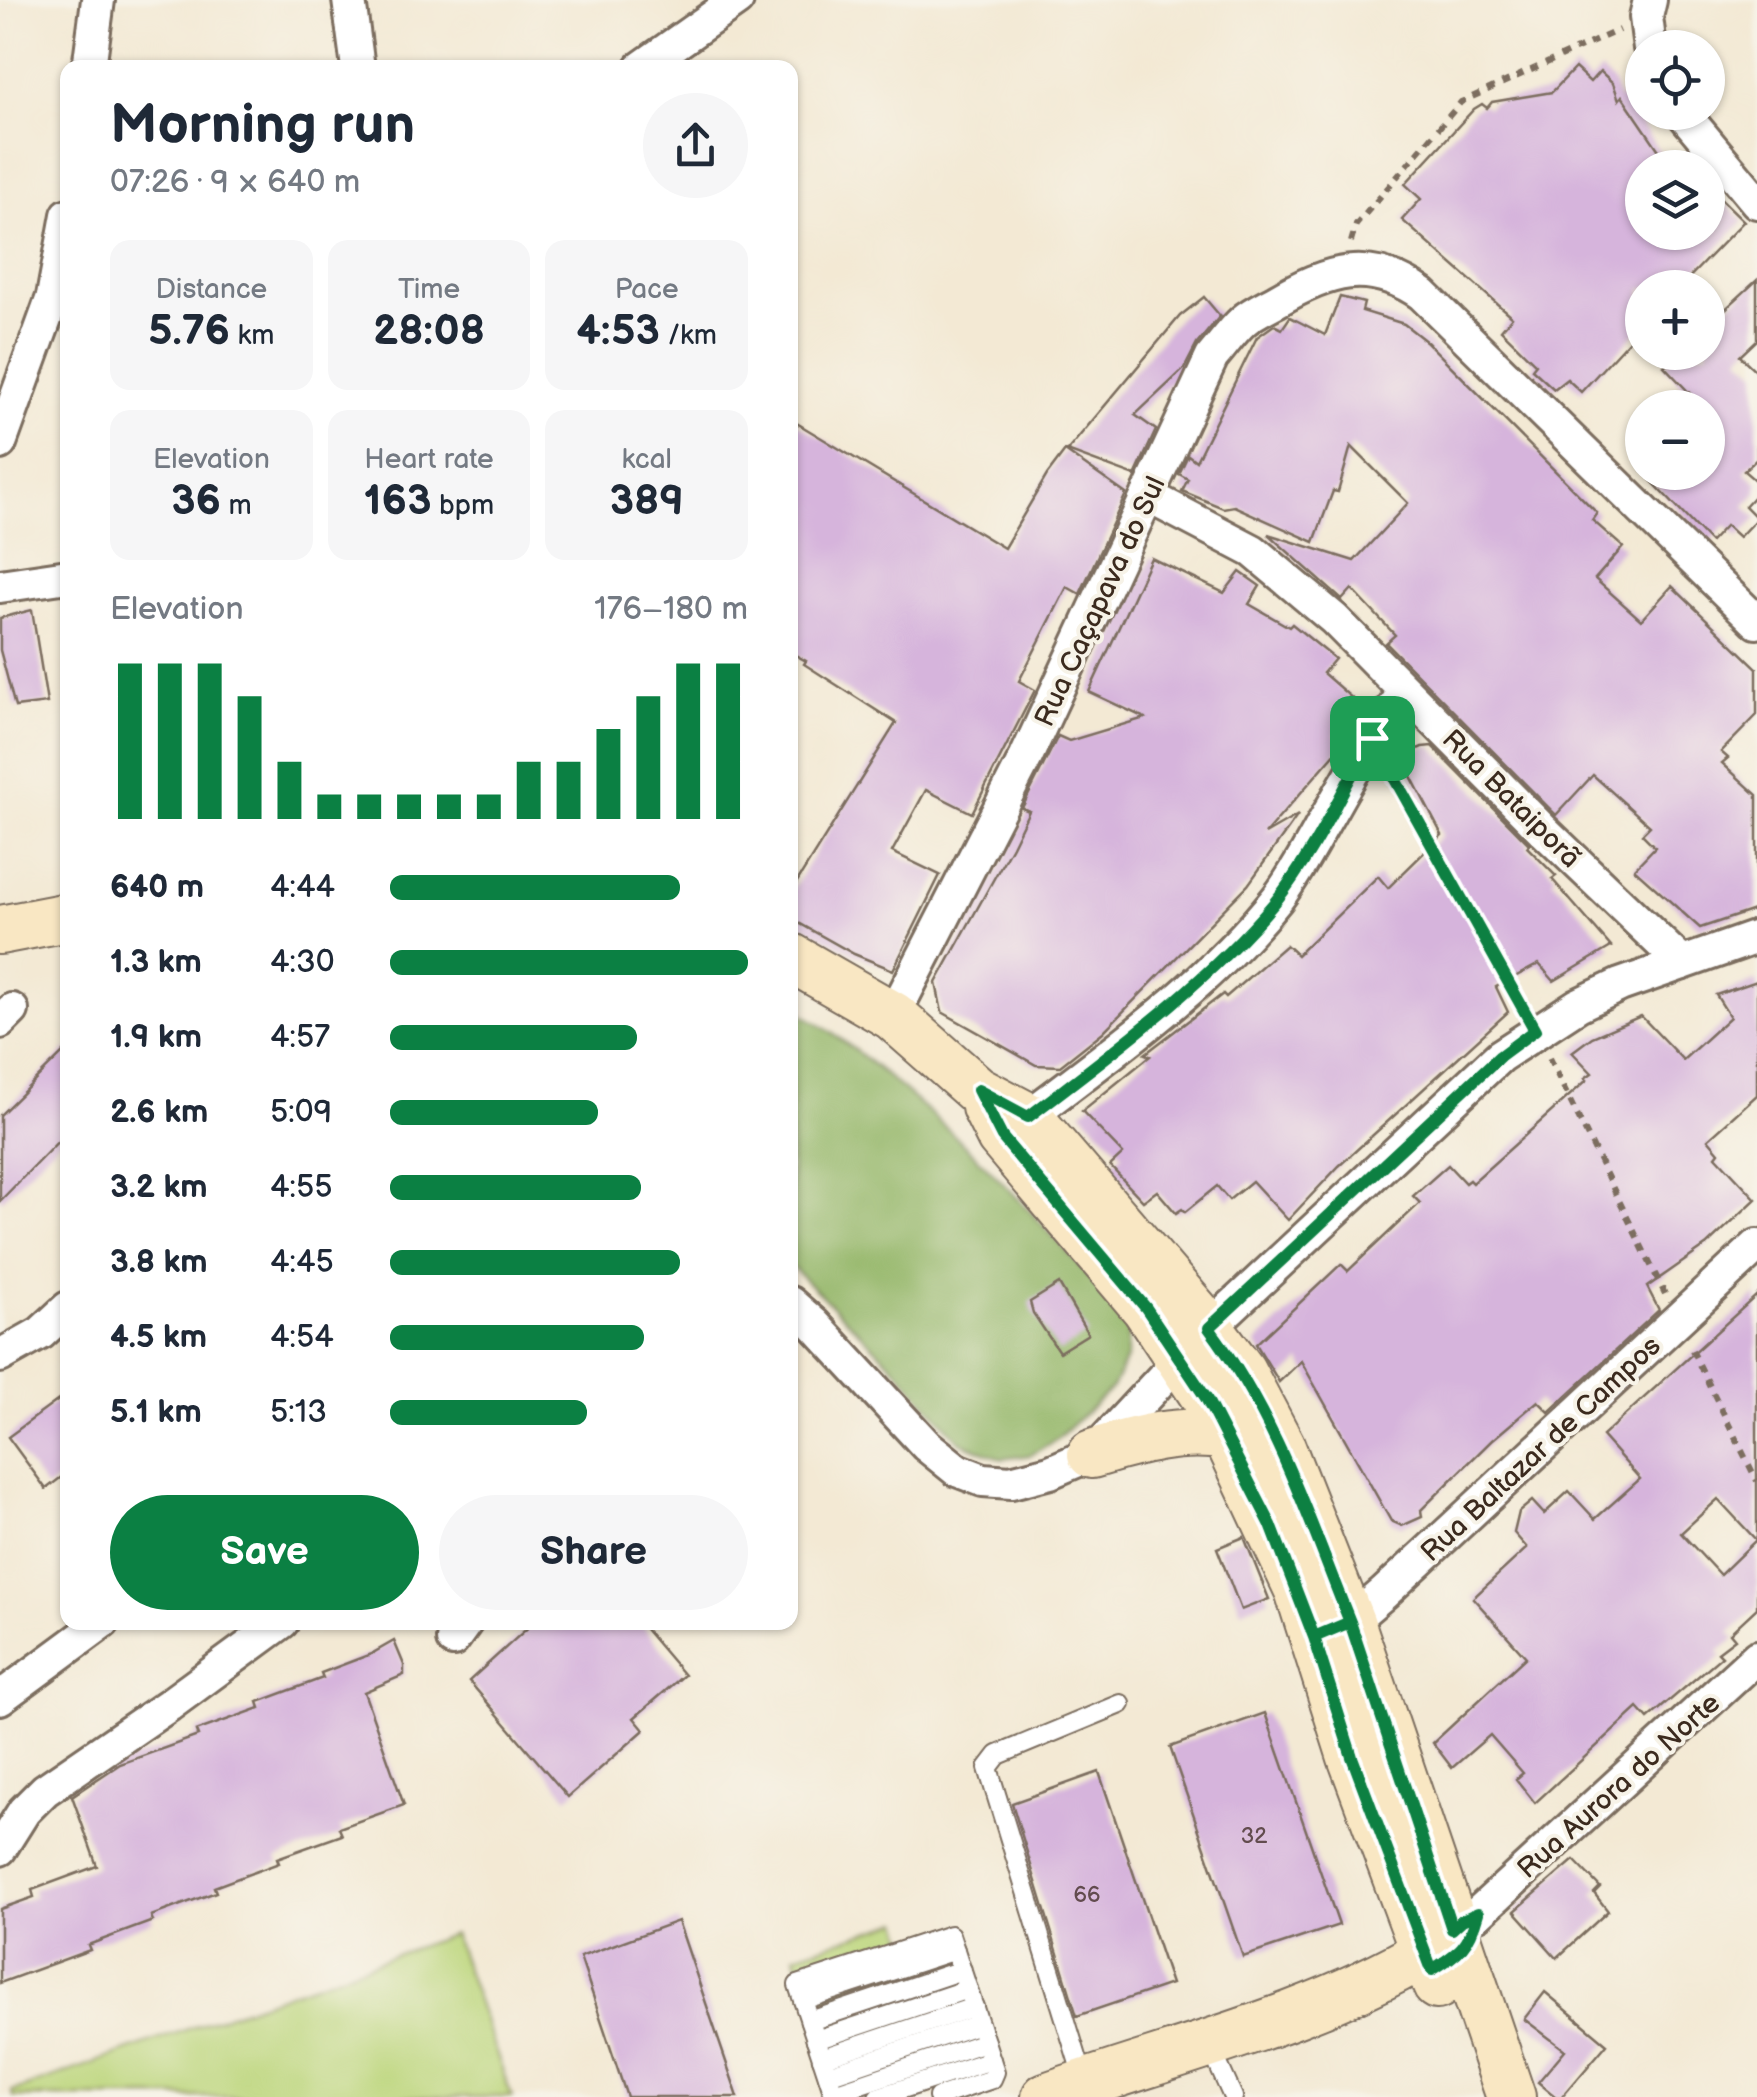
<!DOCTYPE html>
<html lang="en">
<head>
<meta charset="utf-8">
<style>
	body { margin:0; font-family:"Balsamiq Sans",sans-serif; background:#f6f6f7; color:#1f2937; height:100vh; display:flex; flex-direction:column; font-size:38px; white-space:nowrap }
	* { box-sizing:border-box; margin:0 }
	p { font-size:32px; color:#747a83 }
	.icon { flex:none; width:55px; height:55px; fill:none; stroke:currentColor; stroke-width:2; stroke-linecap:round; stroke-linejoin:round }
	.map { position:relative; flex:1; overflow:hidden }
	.drawer { position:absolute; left:60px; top:60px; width:738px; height:1570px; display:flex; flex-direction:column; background:#fff; border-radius:20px; box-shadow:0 2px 8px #0004 }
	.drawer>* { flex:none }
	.controls { position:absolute; left:1625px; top:30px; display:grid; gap:20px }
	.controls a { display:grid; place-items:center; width:100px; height:100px; border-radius:50%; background:#fff; box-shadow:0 2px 8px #0004; font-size:50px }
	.pin { position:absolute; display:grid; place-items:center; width:85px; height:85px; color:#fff; margin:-42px; border-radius:20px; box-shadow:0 5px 15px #0006 }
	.round { display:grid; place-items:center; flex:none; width:105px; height:105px; border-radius:52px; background:#f6f6f7 }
	.headline { display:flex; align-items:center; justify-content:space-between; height:170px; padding:0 50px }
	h1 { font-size:55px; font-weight:600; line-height:75px }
	.stats { display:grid; grid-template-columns:repeat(3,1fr); gap:15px; height:170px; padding:10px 50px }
	.stats div { display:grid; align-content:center; border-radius:20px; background:#f6f6f7; text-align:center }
	.stats b { font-size:42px; font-weight:600 }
	.stats small { font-size:28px; font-weight:400 }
	.stats p { font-size:28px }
	.chart { height:280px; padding:20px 50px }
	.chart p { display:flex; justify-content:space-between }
	.chart svg { width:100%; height:180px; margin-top:10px; stroke:#0b8043; stroke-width:6 }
	.action { display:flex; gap:20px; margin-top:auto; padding:20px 50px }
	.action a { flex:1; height:115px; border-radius:60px; background:#0b8043; color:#fff; font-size:40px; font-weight:600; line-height:115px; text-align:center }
	.action a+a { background:#f6f6f7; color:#1f2937 }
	ul { padding:0 50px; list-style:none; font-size:32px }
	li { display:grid; grid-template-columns:160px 120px 1fr; align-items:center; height:75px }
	li i { height:25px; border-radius:12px; background:#0b8043 }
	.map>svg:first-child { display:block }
	.green { fill:#bcd67b; stroke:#7c804c; stroke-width:2.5 }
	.forest { fill:#95b76b; stroke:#687044; stroke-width:2.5 }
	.building { fill:#d6b4dc; fill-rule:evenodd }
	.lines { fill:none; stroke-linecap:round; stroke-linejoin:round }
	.lane-casing { stroke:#7b6d5e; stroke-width:22 }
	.street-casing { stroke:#7b6d5e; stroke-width:38 }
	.secondary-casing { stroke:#7b6d5e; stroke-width:52 }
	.path { stroke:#7b6d5e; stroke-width:6; stroke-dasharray:8 8; stroke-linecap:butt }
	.lane { stroke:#fff; stroke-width:18 }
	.street { stroke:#fff; stroke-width:32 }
	.secondary { stroke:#f9e7c3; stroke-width:48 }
	.route-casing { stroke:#fff; stroke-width:20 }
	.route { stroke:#0b8043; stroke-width:12 }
	.labels { text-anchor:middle; stroke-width:8; stroke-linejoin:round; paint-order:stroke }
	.number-label { font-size:22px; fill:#624c4e }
	.street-label { font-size:28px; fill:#3b2a1e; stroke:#f7f3e8 }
</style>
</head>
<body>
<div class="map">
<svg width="1757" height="2097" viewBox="0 0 1757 2097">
	<rect width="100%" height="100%" fill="#f7f3e8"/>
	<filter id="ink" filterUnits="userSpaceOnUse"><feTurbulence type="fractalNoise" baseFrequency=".01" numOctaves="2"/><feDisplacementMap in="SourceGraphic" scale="20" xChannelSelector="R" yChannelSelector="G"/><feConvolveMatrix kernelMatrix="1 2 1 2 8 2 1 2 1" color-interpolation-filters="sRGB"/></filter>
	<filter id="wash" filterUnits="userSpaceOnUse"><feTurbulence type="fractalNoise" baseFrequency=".0048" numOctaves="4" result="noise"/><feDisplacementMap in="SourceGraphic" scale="40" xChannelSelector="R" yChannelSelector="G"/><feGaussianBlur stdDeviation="2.25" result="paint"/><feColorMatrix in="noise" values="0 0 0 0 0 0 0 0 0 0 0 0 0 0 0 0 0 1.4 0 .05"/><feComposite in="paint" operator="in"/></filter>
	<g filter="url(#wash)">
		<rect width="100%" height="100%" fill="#f3e9d4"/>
		<g class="green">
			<path d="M900 1921 923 1992 819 2026 795 1955Z"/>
			<path d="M453 1934 512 2097H13L12 2092Z"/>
		</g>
		<path class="forest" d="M790 1007C826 1026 858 1052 889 1078 977 1151 1058 1236 1128 1326L1127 1357 1112 1388 1058 1438 1031 1455 1002 1459 960 1442 897 1369 790 1265Z"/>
		<g id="blocks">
			<g class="building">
				<path d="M1575 68 1590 82 1600 71 1613 83 1619 100 1622 96 1671 168H1642V232H1708V186L1744 221 1679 288H1642V326L1581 392 1567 379 1554 389 1532 369 1536 364 1501 330 1512 317 1402 220 1421 199 1405 184 1474 109 1482 104 1487 108 1492 102 1552 92Z"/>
				<path d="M1757 280V340L1740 356 1757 372V459L1744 471 1757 482V493L1745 506 1757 518 1739 537 1726 525 1710 542 1643 472H1708V408H1704L1664 366 1678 352H1708V325Z"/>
				<path d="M1204 297 1220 316 1197 344 1184 369 1135 415 1156 430 1135 476 1067 451 1180 316Z"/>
				<path d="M1340 297 1364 303 1362 311 1404 324 1427 342 1597 513 1592 520 1623 547 1595 579 1641 620 1672 586 1757 668V715L1721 752 1728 758 1722 763 1757 795V909L1700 928 1634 869 1655 847 1642 834 1650 826 1593 775 1556 815 1386 643 1395 635 1352 589 1342 600 1268 534 1354 561 1408 503 1351 446 1338 492 1333 491 1314 542 1234 506 1223 508 1182 491 1188 479 1179 474 1188 455 1196 461 1257 337 1274 325 1282 329 1290 317 1325 335Z"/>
				<path d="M790 419 1004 548 1047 475 1065 451 1126 494 1080 594 1067 587 1019 681 1035 690 972 813 926 790 892 852 940 875 893 970 854 954 790 918V893L896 723 804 664 806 661 790 652Z"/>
				<path d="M1151 558 1224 593 1240 572 1260 586 1249 604 1289 627 1292 624 1335 659 1323 673 1362 707 1335 735 1344 743 1265 834 1298 815 1248 885 1103 1032 1060 1066 1036 1065 942 1012 936 983 1012 846 1029 811 1022 808 1058 736 1069 741 1145 718 1089 692Z"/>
				<path d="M32 610 47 703 15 707 0 650V618Z"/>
				<path d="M1432 746 1529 844 1527 847 1556 876 1552 879 1611 947 1554 981 1539 964 1496 987 1508 1012 1339 1166 1288 1220 1252 1181 1229 1200 1217 1186 1185 1212 1182 1209 1176 1213 1157 1191 1143 1201 1110 1166 1123 1154 1082 1111 1150 1056 1145 1054 1223 994 1226 997 1286 945 1297 955 1378 876 1388 888 1442 835 1401 757 1422 747Z"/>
				<path d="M1757 981V1095L1708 1139 1719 1152 1716 1156 1756 1199 1707 1245 1647 1287 1659 1310 1549 1412 1538 1401 1492 1440 1421 1510 1422 1517 1402 1526 1391 1521 1301 1361 1279 1382 1256 1344 1341 1264 1348 1271 1420 1203 1413 1196 1448 1165 1465 1183 1469 1180 1472 1183 1587 1080 1585 1078 1592 1073 1572 1052 1592 1037 1641 1016 1683 1060 1730 1017 1716 995Z"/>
				<path d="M68 1048V1131L0 1201V1115Z"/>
				<path d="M1059 1284 1088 1334 1059 1352 1033 1313 1030 1302Z"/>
				<path d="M1757 1295V1608L1730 1633 1735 1639 1718 1652 1722 1656 1648 1719 1638 1708 1535 1803 1516 1779 1523 1773 1490 1735 1452 1768 1433 1743 1526 1657 1473 1598 1527 1548 1514 1533 1519 1512 1532 1501 1544 1514 1569 1491 1595 1519 1640 1479 1602 1436ZM1718 1499 1756 1540 1720 1575 1681 1533Z"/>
				<path d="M68 1393V1472L46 1489 8 1437Z"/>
				<path d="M1244 1537 1269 1599 1241 1610 1217 1548Z"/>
				<path d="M534 1622H639L684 1675 634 1718 644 1730 568 1797 469 1681Z"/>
				<path d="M394 1641 404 1665V1675L364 1692 404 1805 339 1828 342 1835 277 1858 279 1863 214 1887 216 1892 151 1916 153 1921 88 1945 90 1950 0 1983V1909L34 1897 32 1890 97 1866 72 1796 120 1764 198 1736 196 1731 260 1708 258 1702 323 1678 321 1673 371 1654Z"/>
				<path d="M1265 1713 1339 1925 1243 1957 1170 1747Z"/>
				<path d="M1099 1772 1171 1984 1077 2016 1012 1803Z"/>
				<path d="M1574 1860 1600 1887 1594 1893 1608 1911 1557 1958 1515 1911Z"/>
				<path d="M678 1921 738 2097H627L580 1957Z"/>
				<path d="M1545 1992 1607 2044 1562 2097H1556L1538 2082 1565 2050 1524 2019Z"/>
			</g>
		</g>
	</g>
	<g filter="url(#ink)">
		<use href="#blocks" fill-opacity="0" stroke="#7b6d5e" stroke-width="2.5"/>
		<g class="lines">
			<defs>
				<g id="lane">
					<path d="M803 2000 955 1950"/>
					<path d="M810 2021 962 1970"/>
					<path d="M816 2040 968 1989"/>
					<path d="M822 2058 974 2007"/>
					<path d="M1219 2066 1233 2097"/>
					<path d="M828 2075 979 2024"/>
					<path d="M1085 2083 988 1768 998 1755 1121 1704"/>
					<path d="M834 2093 985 2042"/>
					<path d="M835 2097 798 1985 950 1935 995 2072 992 2079 938 2097"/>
					<path d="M878 2097 991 2060"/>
				</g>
				<g id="street">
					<path d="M349 0 358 68"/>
					<path d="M1650 48 1646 17 1650 0"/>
					<path d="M89 68 98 0"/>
					<path d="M641 68 737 0"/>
					<path d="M1682 112 1757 202"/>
					<path d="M0 443 53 297 68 215"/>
					<path d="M1148 496 1253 551 1334 619 1542 829 1682 963"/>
					<path d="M0 586 68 576"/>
					<path d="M893 1016 1026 757 1212 357C1222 346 1231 332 1243 321 1252 313 1265 307 1276 301 1327 271 1369 257 1422 294L1757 622"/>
					<path d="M0 1022 12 1010"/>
					<path d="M1013 1128C1104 1058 1204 990 1277 899 1297 873 1312 843 1328 815 1352 772 1376 731 1405 692"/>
					<path d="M790 1303 814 1324 926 1445 957 1470 983 1480 1011 1482 1050 1472 1092 1454 1209 1328 1500 1056 1578 1005 1620 985 1757 937"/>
					<path d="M0 1356 41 1333 68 1308"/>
					<path d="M1335 1628 1350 1622 1384 1593 1757 1246"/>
					<path d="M453 1640 466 1622"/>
					<path d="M0 1698 103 1622"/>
					<path d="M0 1849 24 1811 45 1790 169 1705 282 1622"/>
					<path d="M1440 1939 1462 1919 1478 1913 1757 1657"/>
				</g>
				<g id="secondary">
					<path d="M0 930 68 917"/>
					<path d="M790 957 893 1016 977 1090 1028 1117 1209 1328 1241 1371 1280 1445 1350 1622 1511 2097"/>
					<path d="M986 1107 1001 1137 1146 1308 1206 1398 1227 1436 1299 1590 1352 1757 1437 1985"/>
					<path d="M1092 1454C1136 1440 1181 1428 1227 1436"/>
					<path d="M1046 2097C1173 2052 1309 2021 1426 1952"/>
				</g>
			</defs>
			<use href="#lane" class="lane-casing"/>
			<use href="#street" class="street-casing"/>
			<use href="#secondary" class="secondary-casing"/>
			<g class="path">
				<path d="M1351 242 1356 225 1461 102 1619 30"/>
				<path d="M1389 769 1522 1007"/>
				<path d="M1549 1058 1665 1294"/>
				<path d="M1692 1350 1757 1481"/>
			</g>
			<use href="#lane" class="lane"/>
			<use href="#street" class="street"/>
			<use href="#secondary" class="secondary"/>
		</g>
	</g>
	<g class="lines" filter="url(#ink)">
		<defs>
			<path id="route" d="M1372 738C1341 792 1314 854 1275 902 1204 986 1114 1051 1028 1117L978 1090 1002 1137 1146 1308 1206 1398 1271 1525 1314 1637 1350 1622 1452 1929 1462 1920 1478 1913C1469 1946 1460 1952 1432 1970L1352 1757 1314 1637 1350 1622C1308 1518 1277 1419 1209 1328L1500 1056 1535 1030 1372 738"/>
		</defs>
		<use href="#route" class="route-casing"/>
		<use href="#route" class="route"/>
	</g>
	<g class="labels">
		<g class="number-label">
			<text x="1254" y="1843">32</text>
			<text x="1087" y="1902">66</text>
		</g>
		<g class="street-label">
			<text transform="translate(1099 601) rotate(-65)" y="10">Rua Caçapava do Sul</text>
			<text transform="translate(1512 798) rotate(45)" y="10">Rua Bataiporã</text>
			<text transform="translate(1540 1448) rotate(-43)" y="10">Rua Baltazar de Campos</text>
			<text transform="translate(1618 1785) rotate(-42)" y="10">Rua Aurora do Norte</text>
		</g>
	</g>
</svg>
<div class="controls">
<a><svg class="icon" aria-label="locate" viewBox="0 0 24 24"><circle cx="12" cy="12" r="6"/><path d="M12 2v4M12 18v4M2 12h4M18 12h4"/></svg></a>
<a><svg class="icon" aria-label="layers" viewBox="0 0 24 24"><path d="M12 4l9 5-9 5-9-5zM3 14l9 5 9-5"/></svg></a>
<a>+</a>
<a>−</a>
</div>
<div class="pin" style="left:1372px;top:738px;background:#1e9e55"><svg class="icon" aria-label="arrive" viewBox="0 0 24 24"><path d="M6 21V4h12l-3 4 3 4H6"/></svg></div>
<section class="drawer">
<div class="headline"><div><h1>Morning run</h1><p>07:26 · 9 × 640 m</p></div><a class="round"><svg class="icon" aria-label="share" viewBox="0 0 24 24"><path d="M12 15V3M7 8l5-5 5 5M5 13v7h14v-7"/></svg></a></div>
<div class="stats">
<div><p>Distance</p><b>5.76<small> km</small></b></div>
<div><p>Time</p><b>28:08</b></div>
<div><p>Pace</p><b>4:53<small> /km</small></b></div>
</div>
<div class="stats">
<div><p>Elevation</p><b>36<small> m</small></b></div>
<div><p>Heart rate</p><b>163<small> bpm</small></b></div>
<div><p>kcal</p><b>389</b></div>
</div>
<div class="chart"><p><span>Elevation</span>176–180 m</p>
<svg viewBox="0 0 160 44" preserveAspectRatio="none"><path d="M5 44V6M15 44V6M25 44V6M35 44V14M45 44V30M55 44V38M65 44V38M75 44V38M85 44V38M95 44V38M105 44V30M115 44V30M125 44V22M135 44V14M145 44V6M155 44V6"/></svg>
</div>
<ul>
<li><b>640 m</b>4:44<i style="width:81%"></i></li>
<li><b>1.3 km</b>4:30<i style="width:100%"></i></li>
<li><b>1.9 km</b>4:57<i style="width:69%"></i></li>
<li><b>2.6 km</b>5:09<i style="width:58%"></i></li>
<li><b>3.2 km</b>4:55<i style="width:70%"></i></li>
<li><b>3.8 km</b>4:45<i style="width:81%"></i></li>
<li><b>4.5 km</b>4:54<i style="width:71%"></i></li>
<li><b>5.1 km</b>5:13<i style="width:55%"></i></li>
</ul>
<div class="action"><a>Save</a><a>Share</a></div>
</section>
</div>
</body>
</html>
